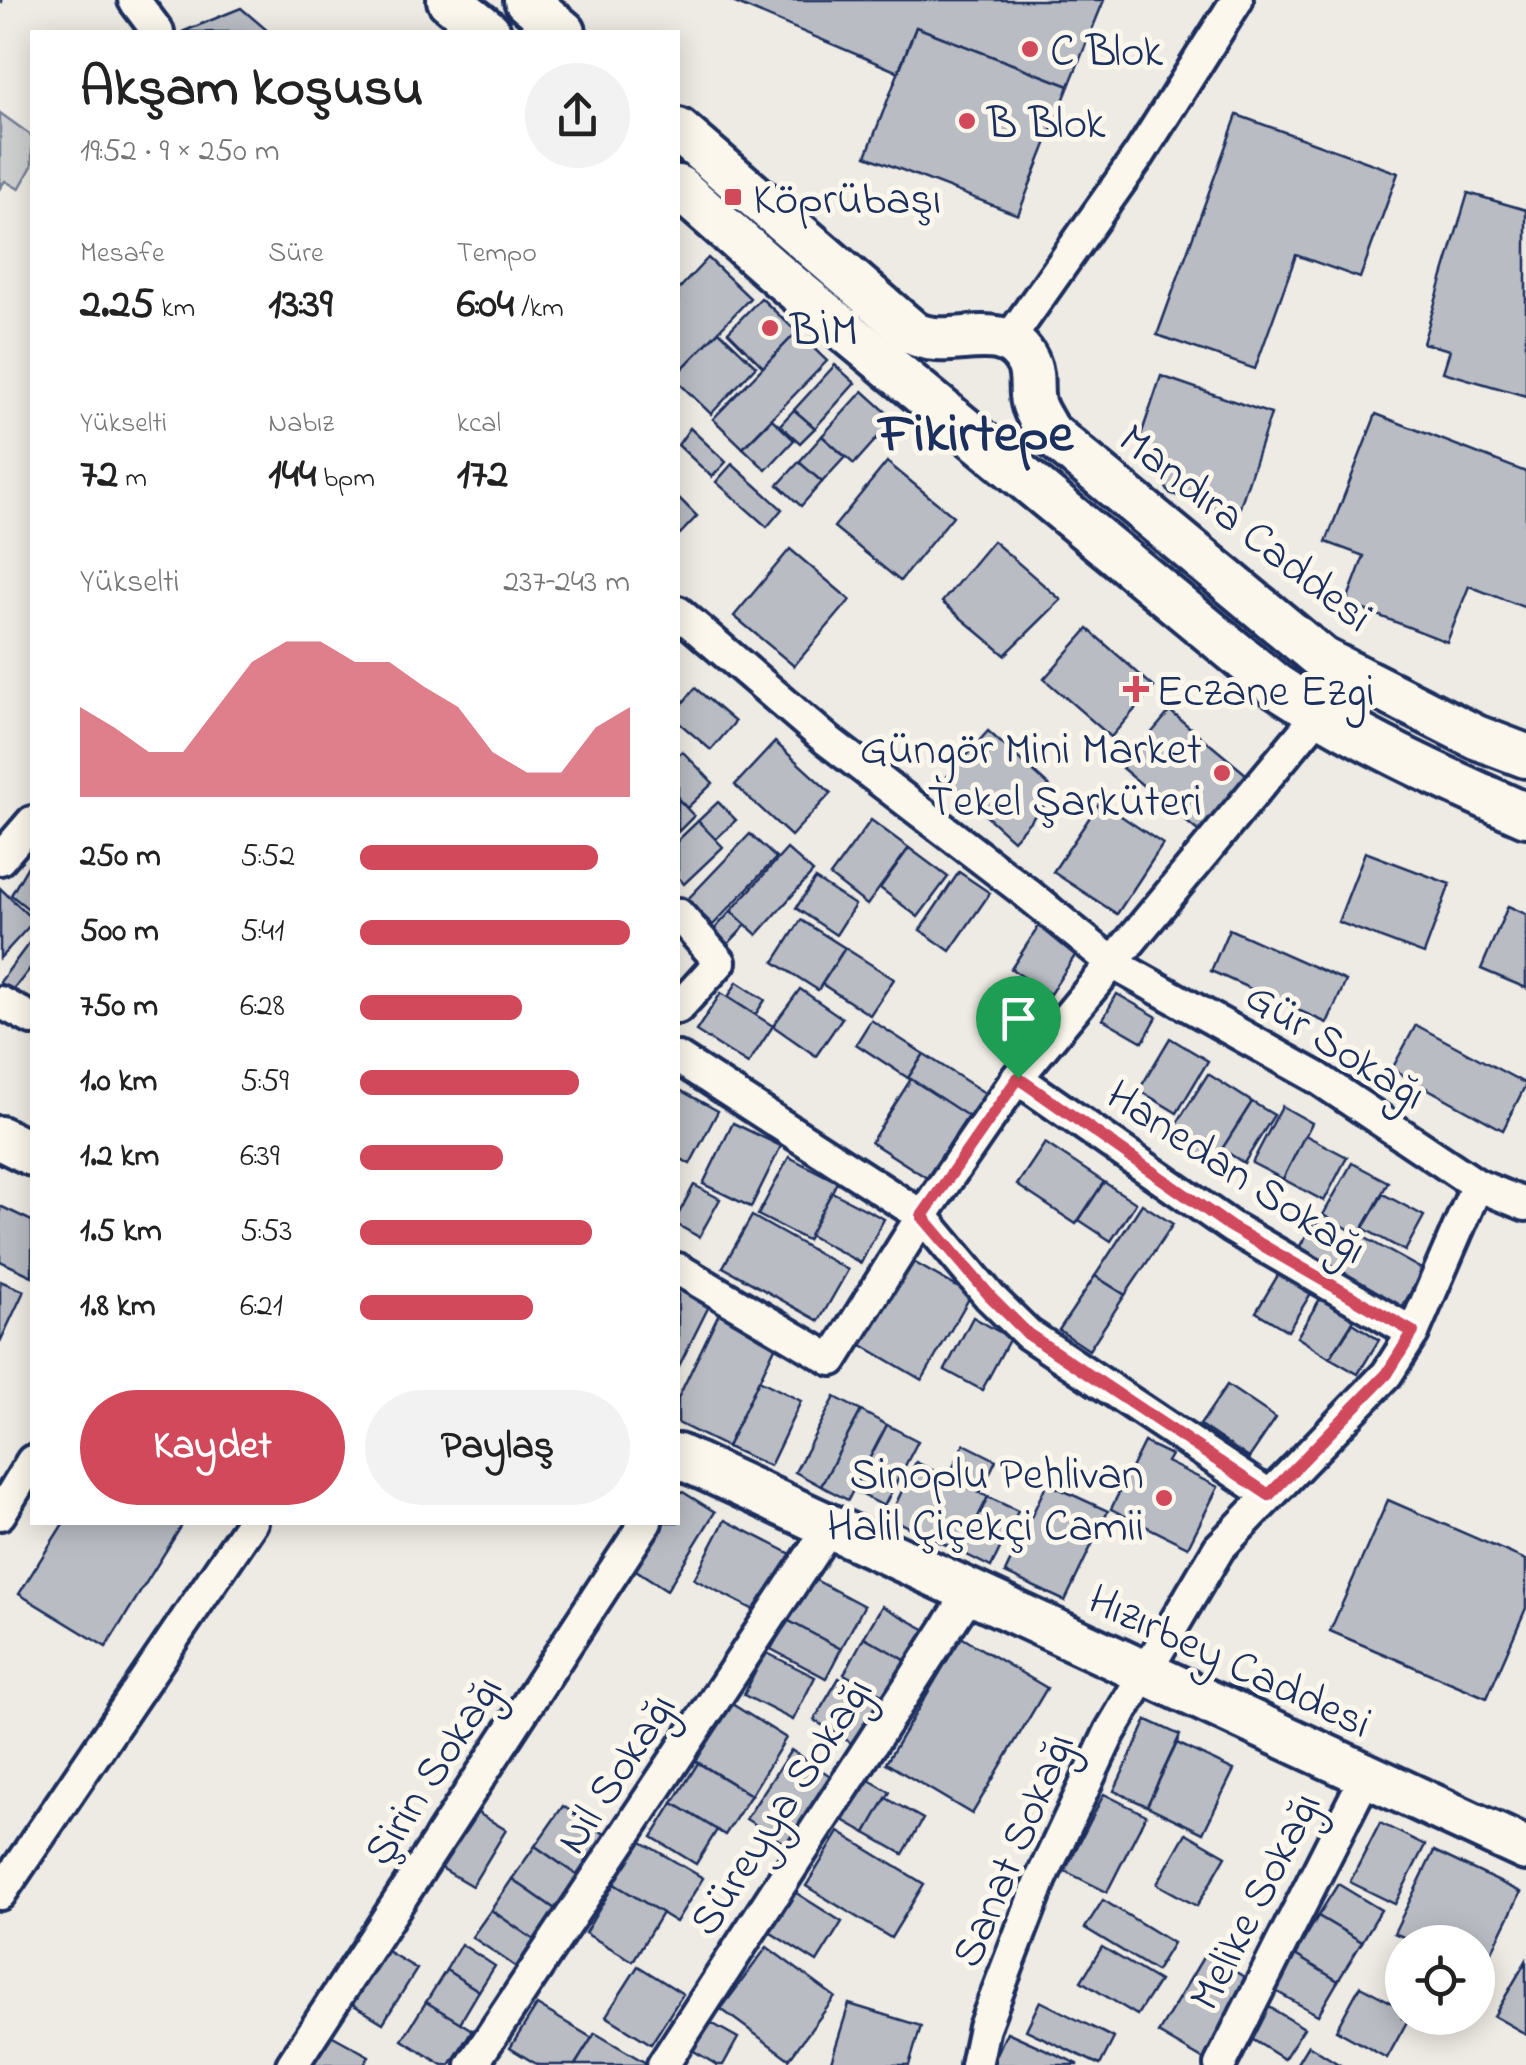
<!DOCTYPE html>
<html lang="tr">
<head>
<meta charset="utf-8">
<style>
	body { margin:0; font-family:"Indie Flower",sans-serif; background:#f2f2f2; color:#222; height:100vh; display:flex; flex-direction:column; font-size:38px; white-space:nowrap }
	* { box-sizing:border-box; margin:0 }
	p { font-size:32px; color:#767676 }
	.icon { flex:none; width:55px; height:55px; fill:none; stroke:currentColor; stroke-width:2; stroke-linecap:round; stroke-linejoin:round }
	.map { position:relative; flex:1; overflow:hidden }
	.sheet { position:absolute; left:30px; top:30px; width:650px; height:1495px; display:flex; flex-direction:column; background:#fff; border-radius:0px; box-shadow:0 5px 25px #0003 }
	.sheet>* { flex:none }
	.fabs { position:absolute; left:1385px; top:1925px; display:grid; gap:20px }
	.fabs a { display:grid; place-items:center; width:110px; height:110px; border-radius:50%; background:#fff; box-shadow:0 5px 25px #0003; font-size:50px }
	.pin { position:absolute; display:grid; place-items:center; width:85px; height:85px; color:#fff; margin:-102px -42px; border-radius:50% 50% 50% 0; rotate:-45deg; box-shadow:0 0 10px #0007 }
	.pin .icon { rotate:45deg }
	.round { display:grid; place-items:center; flex:none; width:105px; height:105px; border-radius:52px; background:#f2f2f2 }
	.overview { display:flex; align-items:center; justify-content:space-between; height:170px; padding:0 50px }
	h1 { font-size:55px; font-weight:700; line-height:75px }
	.stats { display:grid; grid-template-columns:repeat(3,1fr); gap:15px; height:170px; padding:10px 50px }
	.stats div { display:grid; align-content:center }
	.stats b { font-size:42px; font-weight:700 }
	.stats small { font-size:28px; font-weight:400 }
	.stats p { font-size:28px }
	.chart { height:280px; padding:20px 50px }
	.chart p { display:flex; justify-content:space-between }
	.chart svg { width:100%; height:180px; margin-top:10px; fill:#d1495b; opacity:.7 }
	.button { display:flex; gap:20px; margin-top:auto; padding:20px 50px }
	.button a { flex:1; height:115px; border-radius:60px; background:#d1495b; color:#fff; font-size:40px; font-weight:700; line-height:115px; text-align:center }
	.button a+a { background:#f2f2f2; color:#222 }
	ul { padding:0 50px; list-style:none; font-size:32px }
	li { display:grid; grid-template-columns:160px 120px 1fr; align-items:center; height:75px }
	li i { height:25px; border-radius:12px; background:#d1495b }
	.map>svg:first-child { display:block }
	.green { fill:#cecfcf; stroke:#747f96; stroke-width:2.5 }
	.building { fill:#b9bcc3; stroke:#1b2f5e; stroke-width:2.5 }
	.lines { fill:none; stroke-linecap:round; stroke-linejoin:round }
	.street-casing { stroke:#1b2f5e; stroke-width:38 }
	.secondary-casing { stroke:#1b2f5e; stroke-width:50 }
	.path { stroke:#1b2f5e; stroke-width:6; stroke-dasharray:2.5 8; stroke-linecap:butt }
	.street { stroke:#fbf7ec; stroke-width:30 }
	.secondary { stroke:#fbf7ec; stroke-width:42 }
	.route-casing { stroke:#fff; stroke-width:20 }
	.route { stroke:#d1495b; stroke-width:12 }
	.poi-dot { fill:#d1495b; stroke:#fbf7ec; stroke-width:4 }
	.labels { text-anchor:middle; stroke-width:10; stroke-linejoin:round; paint-order:stroke }
	.poi-label { font-size:45px; fill:#1b2f5e; stroke:#fbf7ec; text-anchor:start }
	.street-label { font-size:45px; fill:#1b2f5e; stroke:#fbf7ec }
	.district-label { font-size:55px; font-weight:bold; fill:#1b2f5e; stroke:#fbf7ec }
</style>
</head>
<body>
<div class="map">
<svg width="1526" height="2065" viewBox="0 0 1526 2065">
	<rect width="100%" height="100%" fill="#eeebe4"/>
	<filter id="ink" filterUnits="userSpaceOnUse"><feTurbulence type="fractalNoise" baseFrequency=".01" numOctaves="2"/><feDisplacementMap in="SourceGraphic" scale="20" xChannelSelector="R" yChannelSelector="G"/><feConvolveMatrix kernelMatrix="1 2 1 2 8 2 1 2 1" color-interpolation-filters="sRGB"/></filter>
	<g filter="url(#ink)">
		<path class="green" d="M0 113 32 136V166L19 189 5 181 0 188Z"/>
		<g class="building">
			<path d="M728 0H1104L1069 86 916 27 898 72Z"/>
			<path d="M241 8 269 32H182Z"/>
			<path d="M916 27 1069 86 1018 215 866 156Z"/>
			<path d="M1237 115 1398 173 1360 278 1296 255 1255 369 1157 335Z"/>
			<path d="M1468 193 1526 210V396L1443 372 1450 350 1423 343Z"/>
			<path d="M708 258 750 298 678 373V290Z"/>
			<path d="M761 298 797 332 763 367 728 332Z"/>
			<path d="M719 331 756 366 711 414 678 382V373Z"/>
			<path d="M797 332 827 361 743 448 713 419Z"/>
			<path d="M835 365 855 383 815 428 794 410Z"/>
			<path d="M1161 376 1271 414 1237 516 1169 493 1140 438Z"/>
			<path d="M863 391 894 419 854 464 822 436Z"/>
			<path d="M794 410 815 428 800 443 780 425Z"/>
			<path d="M1376 414 1526 472V608L1469 586 1447 642 1346 603 1364 556 1326 542Z"/>
			<path d="M772 419 794 440 766 470 743 448Z"/>
			<path d="M690 428 726 462 712 477 678 445Z"/>
			<path d="M822 436 845 457 822 482 799 462Z"/>
			<path d="M799 462 822 482 801 506 778 485Z"/>
			<path d="M887 462 953 516 900 581 834 527Z"/>
			<path d="M732 464 782 509 767 527 716 482Z"/>
			<path d="M678 497 697 516 680 534 678 532Z"/>
			<path d="M993 541 1061 600 1005 655 942 602Z"/>
			<path d="M790 549 850 600 794 666 734 616Z"/>
			<path d="M1088 629 1154 687 1111 737 1044 679Z"/>
			<path d="M695 688 735 722 711 750 678 722V709Z"/>
			<path d="M1170 711 1247 775 1199 832 1122 768Z"/>
			<path d="M988 731 1056 792 1013 840 945 779Z"/>
			<path d="M775 742 831 793 791 836 735 785Z"/>
			<path d="M682 751 713 783 687 808 678 799V755Z"/>
			<path d="M678 799 694 816 678 832Z"/>
			<path d="M718 802 736 820 715 840 698 821Z"/>
			<path d="M1100 802 1163 844 1117 914 1053 872Z"/>
			<path d="M871 820 909 848 867 905 830 876Z"/>
			<path d="M698 821 723 847 684 884 678 877V840Z"/>
			<path d="M750 834 776 858 713 925 687 900Z"/>
			<path d="M909 848 948 877 918 917 880 888Z"/>
			<path d="M787 849 813 872 757 935 731 911Z"/>
			<path d="M1365 852 1450 884 1424 954 1338 922Z"/>
			<path d="M32 859V912L11 895Z"/>
			<path d="M959 872 990 893 950 951 920 930Z"/>
			<path d="M815 879 855 905 836 935 796 908Z"/>
			<path d="M0 888 32 919V923L0 958Z"/>
			<path d="M1508 906 1526 914V988L1481 969Z"/>
			<path d="M731 911 746 925 728 944 713 931Z"/>
			<path d="M801 920 845 948 818 990 774 962Z"/>
			<path d="M1039 926 1078 951 1050 994 1011 969Z"/>
			<path d="M1229 929 1346 981 1327 1023 1211 971Z"/>
			<path d="M32 939V966L10 994 0 986V982Z"/>
			<path d="M845 948 894 979 870 1015 822 984Z"/>
			<path d="M737 982 765 1000 755 1015 728 997Z"/>
			<path d="M800 989 842 1018 816 1056 773 1026Z"/>
			<path d="M721 993 773 1026 748 1064 696 1031Z"/>
			<path d="M1117 994 1157 1017 1143 1042 1103 1019Z"/>
			<path d="M871 1020 924 1054 908 1078 856 1044Z"/>
			<path d="M1416 1025 1526 1084 1503 1130 1392 1069Z"/>
			<path d="M1170 1038 1208 1061 1177 1113 1139 1090Z"/>
			<path d="M924 1054 988 1095 972 1119 908 1078Z"/>
			<path d="M1208 1074 1252 1102 1211 1167 1167 1139Z"/>
			<path d="M911 1079 968 1116 927 1178 871 1142Z"/>
			<path d="M678 1089 718 1111 690 1164 678 1157Z"/>
			<path d="M1252 1102 1274 1115 1244 1163 1222 1149Z"/>
			<path d="M1282 1106 1312 1123 1283 1179 1252 1163Z"/>
			<path d="M733 1123 781 1146 751 1207 703 1184Z"/>
			<path d="M1305 1135 1347 1157 1324 1201 1283 1179Z"/>
			<path d="M1045 1143 1104 1182 1076 1224 1017 1185Z"/>
			<path d="M789 1157 837 1182 807 1240 758 1215Z"/>
			<path d="M1352 1163 1388 1182 1360 1235 1323 1215Z"/>
			<path d="M1104 1182 1136 1203 1111 1241 1079 1220Z"/>
			<path d="M694 1185 720 1199 699 1237 678 1225V1215Z"/>
			<path d="M832 1192 884 1219 861 1263 809 1235Z"/>
			<path d="M1383 1194 1424 1216 1405 1251 1363 1228Z"/>
			<path d="M1142 1204 1173 1224 1125 1295 1095 1276Z"/>
			<path d="M0 1206 32 1221V1276L0 1261Z"/>
			<path d="M752 1216 848 1270 819 1321 723 1267Z"/>
			<path d="M1314 1222 1354 1245 1338 1274 1297 1251Z"/>
			<path d="M1360 1235 1423 1270 1401 1309 1338 1274Z"/>
			<path d="M910 1260 971 1295 922 1380 862 1345Z"/>
			<path d="M1281 1270 1313 1290 1288 1331 1256 1312Z"/>
			<path d="M1095 1276 1125 1295 1089 1350 1059 1330Z"/>
			<path d="M678 1280 713 1298 678 1368Z"/>
			<path d="M0 1281 24 1291 0 1342Z"/>
			<path d="M1324 1292 1358 1313 1330 1358 1297 1337Z"/>
			<path d="M721 1309 780 1337 727 1447 678 1423V1398Z"/>
			<path d="M973 1317 1010 1338 982 1390 945 1370Z"/>
			<path d="M1353 1323 1379 1340 1358 1374 1330 1358Z"/>
			<path d="M759 1380 801 1401 770 1466 727 1447Z"/>
			<path d="M1227 1385 1276 1418 1249 1458 1200 1425Z"/>
			<path d="M835 1397 861 1411 821 1486 795 1472Z"/>
			<path d="M861 1411 887 1425 848 1500 821 1486Z"/>
			<path d="M887 1425 918 1441 884 1506 853 1490Z"/>
			<path d="M1144 1442 1171 1455 1167 1462 1218 1487 1188 1547 1111 1509Z"/>
			<path d="M964 1444 996 1460 980 1493 948 1478Z"/>
			<path d="M916 1462 988 1497 961 1552 889 1518Z"/>
			<path d="M1047 1483 1108 1511 1065 1601 1005 1573Z"/>
			<path d="M678 1489 715 1512 667 1590 628 1565 654 1522H678Z"/>
			<path d="M988 1497 1018 1511 991 1567 961 1552Z"/>
			<path d="M1388 1500 1526 1560V1608L1487 1698 1330 1631Z"/>
			<path d="M725 1520 793 1555 762 1614 694 1579Z"/>
			<path d="M64 1522H184L106 1647 19 1594Z"/>
			<path d="M810 1577 864 1606 841 1649 787 1620Z"/>
			<path d="M882 1606 930 1632 912 1664 864 1637Z"/>
			<path d="M787 1620 841 1649 826 1678 771 1649Z"/>
			<path d="M864 1637 912 1664 891 1700 844 1674Z"/>
			<path d="M961 1637 1047 1688 972 1814 886 1763Z"/>
			<path d="M765 1652 815 1677 793 1720 744 1695Z"/>
			<path d="M839 1678 885 1706 859 1748 814 1720Z"/>
			<path d="M732 1704 786 1738 751 1795 696 1761Z"/>
			<path d="M1147 1720 1180 1735 1147 1806 1114 1791Z"/>
			<path d="M1177 1743 1234 1770 1203 1833 1147 1806Z"/>
			<path d="M791 1750 838 1781 793 1849 746 1819Z"/>
			<path d="M698 1763 751 1795 725 1835 673 1803Z"/>
			<path d="M862 1776 890 1792 866 1833 838 1817Z"/>
			<path d="M1104 1794 1146 1815 1107 1892 1065 1871Z"/>
			<path d="M886 1798 923 1819 903 1854 866 1833Z"/>
			<path d="M673 1803 717 1830 696 1864 652 1837Z"/>
			<path d="M563 1806 606 1835 578 1876 535 1846Z"/>
			<path d="M473 1810 506 1830 472 1886 438 1866Z"/>
			<path d="M1380 1823 1425 1845 1395 1904 1350 1882Z"/>
			<path d="M839 1832 924 1884 891 1938 806 1886Z"/>
			<path d="M1186 1833 1226 1856 1197 1906 1157 1884Z"/>
			<path d="M640 1841 703 1878 676 1922 614 1884Z"/>
			<path d="M535 1846 578 1876 555 1909 512 1879Z"/>
			<path d="M1434 1851 1521 1892 1481 1974 1478 1973V1942H1415L1394 1933Z"/>
			<path d="M512 1879 555 1909 534 1940 491 1910Z"/>
			<path d="M614 1884 662 1913 633 1961 585 1933Z"/>
			<path d="M1338 1884 1381 1910 1362 1942 1318 1916Z"/>
			<path d="M793 1891 842 1922 817 1962 768 1931Z"/>
			<path d="M1103 1900 1173 1943 1156 1971 1085 1928Z"/>
			<path d="M491 1910 540 1944 522 1971 472 1937Z"/>
			<path d="M1318 1916 1362 1942 1338 1981 1295 1955Z"/>
			<path d="M461 1944 495 1966 479 1991 446 1970Z"/>
			<path d="M767 1947 835 1997 789 2059 721 2009Z"/>
			<path d="M1102 1947 1159 1981 1137 2015 1081 1981Z"/>
			<path d="M382 1948 417 1969 383 2023 349 2002Z"/>
			<path d="M1205 1954 1253 1982 1206 2061 1158 2033Z"/>
			<path d="M1295 1955 1338 1981 1318 2015 1274 1990Z"/>
			<path d="M1526 1961V2034L1494 2016Z"/>
			<path d="M638 1966 683 1994 651 2044 606 2016Z"/>
			<path d="M446 1970 479 1991 460 2023 426 2002Z"/>
			<path d="M1360 1986 1402 2008V2018H1409L1387 2058 1336 2030Z"/>
			<path d="M1040 2001 1114 2038 1100 2065 1026 2030Z"/>
			<path d="M426 2002 472 2030 450 2065H443L402 2040Z"/>
			<path d="M1261 2002 1304 2028 1284 2059 1242 2033Z"/>
			<path d="M849 2004 921 2026 909 2065H830Z"/>
			<path d="M537 2005 592 2038 575 2065H538L510 2048Z"/>
			<path d="M706 2020 738 2038 723 2065H717L689 2048Z"/>
			<path d="M322 2030 369 2056 364 2065H303Z"/>
			<path d="M1007 2032 1078 2064V2065H992Z"/>
			<path d="M595 2033 646 2063 644 2065H575Z"/>
			<path d="M1308 2045 1340 2065H1296Z"/>
		</g>
		<g class="lines">
			<defs>
				<g id="street">
					<path d="M134 0 158 32"/>
					<path d="M1008 341 1139 155 1237 0"/>
					<path d="M678 612 827 740 1024 891 1114 964 1316 1077 1477 1185 1526 1205"/>
					<path d="M0 859 32 822"/>
					<path d="M678 914 720 962 678 1008"/>
					<path d="M0 1002 32 1019"/>
					<path d="M678 1058 922 1216 990 1297 1028 1334 1269 1495"/>
					<path d="M1017 1078 1231 1227 1413 1333"/>
					<path d="M678 1269 832 1360 922 1216 1017 1078 1318 715"/>
					<path d="M0 1514 32 1461"/>
					<path d="M0 1894 252 1522"/>
					<path d="M292 2065 646 1522"/>
					<path d="M472 2065 829 1528"/>
					<path d="M663 2065 969 1594"/>
					<path d="M976 2065 984 2027 1041 1879 1110 1732 1219 1548 1387 1374 1413 1333 1477 1185"/>
					<path d="M1220 2065 1366 1776"/>
				</g>
				<g id="secondary">
					<path d="M449 0 489 32"/>
					<path d="M526 0 564 32"/>
					<path d="M678 130 913 333C950 353 1005 314 1028 363 1034 376 1030 389 1033 402 1035 412 1043 422 1047 431L1322 659 1476 737 1526 756"/>
					<path d="M678 187 778 275 1275 685C1353 737 1440 777 1526 815"/>
					<path d="M0 1138 32 1154"/>
					<path d="M678 1456 1526 1849"/>
				</g>
			</defs>
			<use href="#street" class="street-casing"/>
			<use href="#secondary" class="secondary-casing"/>
			<path class="path" d="M0 1 3 0"/>
			<use href="#street" class="street"/>
			<use href="#secondary" class="secondary"/>
		</g>
	</g>
	<g class="lines" filter="url(#ink)">
		<defs>
			<path id="route" d="M1018 1078 1231 1227 1413 1332 1387 1374 1269 1495 1028 1334 990 1296 922 1216Z"/>
		</defs>
		<use href="#route" class="route-casing"/>
		<use href="#route" class="route"/>
	</g>
	<g class="poi-dot">
		<circle cx="1030" cy="49" r="10"/>
		<circle cx="967" cy="121" r="10"/>
		<rect x="723" y="187" width="20" height="20" rx="5"/>
		<circle cx="770" cy="328" r="10"/>
		<path d="M1131 674h10v10h10v10h-10v10h-10v-10h-10v-10h10z"/>
		<circle cx="1222" cy="773" r="10"/>
		<circle cx="1164" cy="1498" r="10"/>
	</g>
	<g class="labels">
		<g class="poi-label">
			<text x="1050" y="65">C Blok</text>
			<text x="987" y="137">B Blok</text>
			<text x="753" y="213">Köprübaşı</text>
			<text x="790" y="344">BİM</text>
			<text x="1156" y="705">Eczane Ezgi</text>
			<text x="1202" y="763" text-anchor="end">Güngör Mini Market<tspan x="1202" dy="52">Tekel Şarküteri</tspan></text>
			<text x="1144" y="1488" text-anchor="end">Sinoplu Pehlivan<tspan x="1144" dy="52">Halil Çiçekçi Camii</tspan></text>
		</g>
		<g class="street-label">
			<text transform="translate(1247 526) rotate(38)" y="16">Mandıra Caddesi</text>
			<text transform="translate(1337 1043) rotate(32)" y="16">Gür Sokağı</text>
			<text transform="translate(1238 1170) rotate(33)" y="16">Hanedan Sokağı</text>
			<text transform="translate(1231 1659) rotate(25)" y="16">Hızırbey Caddesi</text>
			<text transform="translate(431 1769) rotate(-57)" y="16">Şirin Sokağı</text>
			<text transform="translate(614 1772) rotate(-57)" y="16">Nil Sokağı</text>
			<text transform="translate(779 1805) rotate(-57)" y="16">Süreyya Sokağı</text>
			<text transform="translate(1011 1849) rotate(-67)" y="16">Sanat Sokağı</text>
			<text transform="translate(1253 1900) rotate(-63)" y="16">Melike Sokağı</text>
		</g>
		<g class="district-label">
			<text x="976" y="450">Fikirtepe</text>
		</g>
	</g>
</svg>
<div class="fabs">
<a><svg class="icon" aria-label="locate" viewBox="0 0 24 24"><circle cx="12" cy="12" r="6"/><path d="M12 2v4M12 18v4M2 12h4M18 12h4"/></svg></a>
</div>
<div class="pin" style="left:1018px;top:1078px;background:#1e9e55"><svg class="icon" aria-label="arrive" viewBox="0 0 24 24"><path d="M6 21V4h12l-3 4 3 4H6"/></svg></div>
<section class="sheet">
<div class="overview"><div><h1>Akşam koşusu</h1><p>19:52 · 9 × 250 m</p></div><a class="round"><svg class="icon" aria-label="share" viewBox="0 0 24 24"><path d="M12 15V3M7 8l5-5 5 5M5 13v7h14v-7"/></svg></a></div>
<div class="stats">
<div><p>Mesafe</p><b>2.25<small> km</small></b></div>
<div><p>Süre</p><b>13:39</b></div>
<div><p>Tempo</p><b>6:04<small> /km</small></b></div>
</div>
<div class="stats">
<div><p>Yükselti</p><b>72<small> m</small></b></div>
<div><p>Nabız</p><b>144<small> bpm</small></b></div>
<div><p>kcal</p><b>172</b></div>
</div>
<div class="chart"><p><span>Yükselti</span>237–243 m</p>
<svg viewBox="0 0 160 44" preserveAspectRatio="none"><path d="M0 44V22L10 27L20 33L30 33L40 22L50 11L60 6L70 6L80 11L90 11L100 17L110 22L120 33L130 38L140 38L150 27L160 22V44z"/></svg>
</div>
<ul>
<li><b>250 m</b>5:52<i style="width:88%"></i></li>
<li><b>500 m</b>5:41<i style="width:100%"></i></li>
<li><b>750 m</b>6:28<i style="width:60%"></i></li>
<li><b>1.0 km</b>5:59<i style="width:81%"></i></li>
<li><b>1.2 km</b>6:39<i style="width:53%"></i></li>
<li><b>1.5 km</b>5:53<i style="width:86%"></i></li>
<li><b>1.8 km</b>6:21<i style="width:64%"></i></li>
</ul>
<div class="button"><a>Kaydet</a><a>Paylaş</a></div>
</section>
</div>
</body>
</html>
